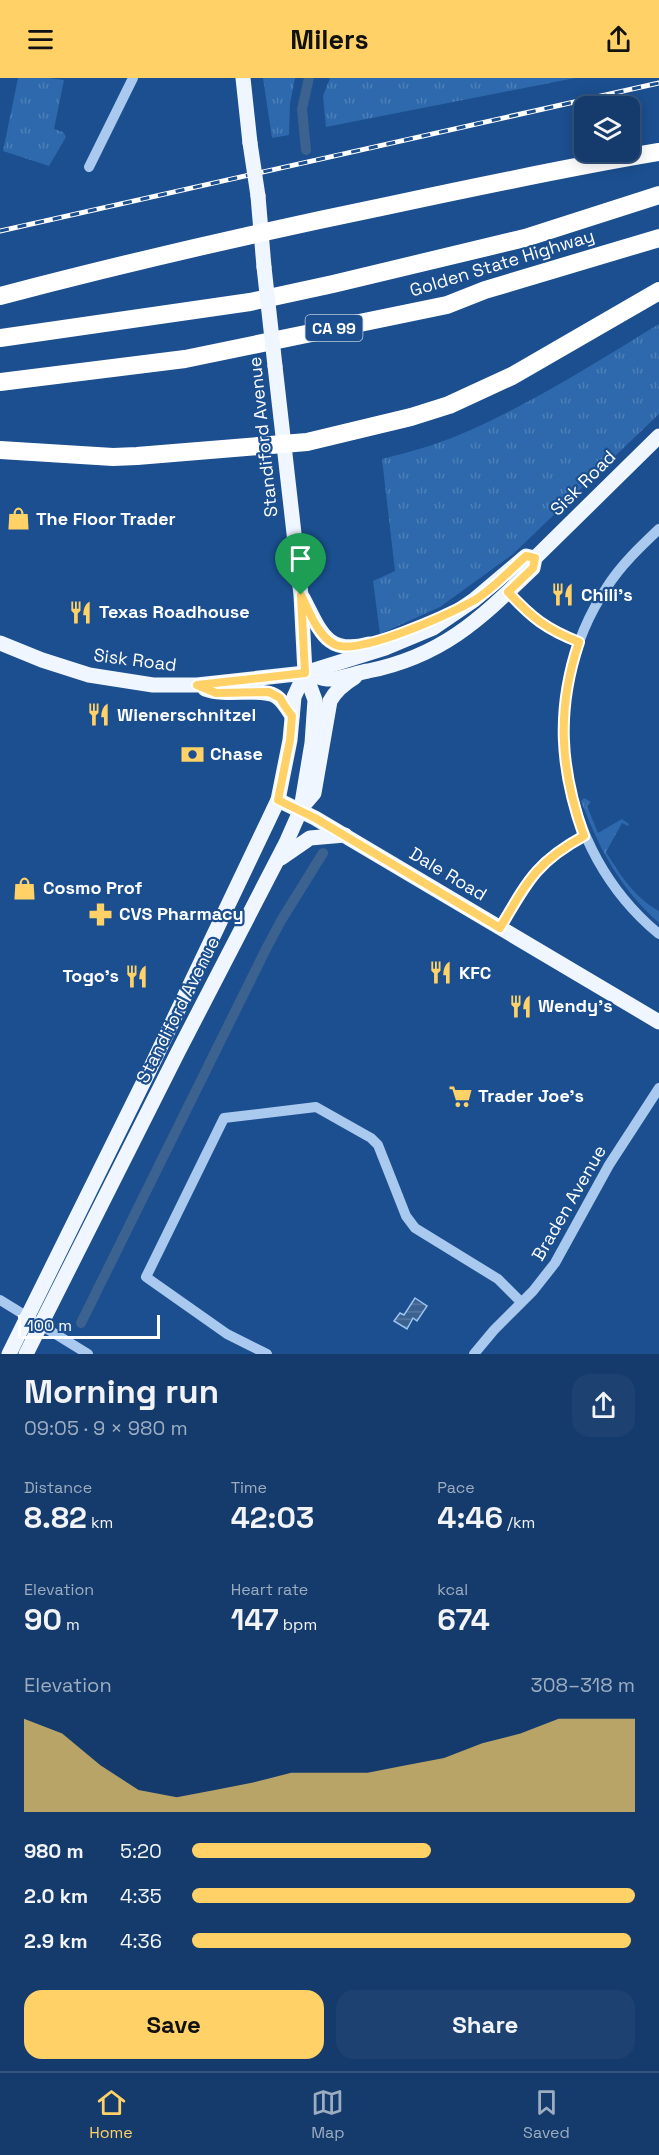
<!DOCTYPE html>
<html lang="en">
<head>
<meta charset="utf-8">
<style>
	body { margin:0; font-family:"Space Grotesk",sans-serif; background:#1d4271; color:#f1f3f6; height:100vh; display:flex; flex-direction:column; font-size:22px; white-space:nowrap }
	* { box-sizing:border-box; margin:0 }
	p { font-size:20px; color:#9dadc1 }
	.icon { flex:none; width:33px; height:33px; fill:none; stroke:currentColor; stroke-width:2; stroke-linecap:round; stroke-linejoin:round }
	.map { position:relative; height:1276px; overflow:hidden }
	.panel { display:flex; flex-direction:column; background:#143b6b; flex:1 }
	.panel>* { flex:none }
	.controls { position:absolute; left:574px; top:18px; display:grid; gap:12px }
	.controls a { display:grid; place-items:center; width:66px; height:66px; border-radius:12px; background:#143b6b; box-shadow:0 3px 15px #0003,0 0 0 2px #33557e; font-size:30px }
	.scale { position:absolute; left:18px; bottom:15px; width:142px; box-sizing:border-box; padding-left:6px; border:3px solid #fff; border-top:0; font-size:16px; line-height:21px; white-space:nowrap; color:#fff; -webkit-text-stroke:4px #1b4f8f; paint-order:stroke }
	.pin { position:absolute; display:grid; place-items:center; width:51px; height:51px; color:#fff; margin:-62px -26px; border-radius:50% 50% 50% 0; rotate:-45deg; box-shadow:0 0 6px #0007 }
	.pin .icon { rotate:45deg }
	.round { display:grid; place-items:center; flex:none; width:63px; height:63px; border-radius:18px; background:#1d4271 }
	.head { display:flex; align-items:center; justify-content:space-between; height:102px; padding:0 24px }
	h1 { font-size:33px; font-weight:600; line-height:45px }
	.stats { display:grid; grid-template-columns:repeat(3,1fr); gap:9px; height:102px; padding:6px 24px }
	.stats div { display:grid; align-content:center }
	.stats b { font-size:30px; font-weight:600 }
	.stats small { font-size:16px; font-weight:400 }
	.stats p { font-size:16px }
	.chart { height:168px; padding:12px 24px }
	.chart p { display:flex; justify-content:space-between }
	.chart svg { width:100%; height:108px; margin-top:6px; fill:#ffd166; opacity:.7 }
	.primary-button { display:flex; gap:12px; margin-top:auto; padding:12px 24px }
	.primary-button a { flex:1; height:69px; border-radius:18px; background:#ffd166; color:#111; font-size:24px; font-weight:600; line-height:69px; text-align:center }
	.primary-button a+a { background:#1d4271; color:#f1f3f6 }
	ul { padding:0 24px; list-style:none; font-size:20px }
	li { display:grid; grid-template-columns:96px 72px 1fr; align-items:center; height:45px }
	li i { height:15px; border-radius:8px; background:#ffd166 }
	header { display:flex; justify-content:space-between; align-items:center; height:78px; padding:0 24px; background:#ffd166; color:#111; font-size:27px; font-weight:600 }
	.dock { display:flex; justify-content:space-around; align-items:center; height:84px; border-top:2px solid #33557e; background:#143b6b; font-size:16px; color:#9dadc1 }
	.dock a { display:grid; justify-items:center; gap:3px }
	.dock .active { color:#ffd166 }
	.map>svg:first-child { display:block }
	.grass { fill:url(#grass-tufts) }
	.water { fill:url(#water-rules); stroke:#9cc4f0; stroke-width:1.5 }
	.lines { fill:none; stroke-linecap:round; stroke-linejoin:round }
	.canal { stroke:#3c6290; stroke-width:10 }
	.minor { stroke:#a9c9ee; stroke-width:10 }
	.major { stroke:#f0f6ff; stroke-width:15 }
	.highway { stroke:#fff; stroke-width:18 }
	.rail-casing { stroke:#fff; stroke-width:5 }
	.rail { stroke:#1b4f8f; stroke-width:3; stroke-dasharray:9; stroke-linecap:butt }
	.major-bridge { stroke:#f0f6ff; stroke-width:15 }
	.route-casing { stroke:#fff; stroke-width:12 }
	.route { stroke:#ffd166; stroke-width:8 }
	.labels { text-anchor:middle; stroke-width:4.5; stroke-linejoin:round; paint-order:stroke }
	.shield { fill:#1b4f8f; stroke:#bbcadd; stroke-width:1.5 }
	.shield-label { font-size:16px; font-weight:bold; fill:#fff }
	.street-label { font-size:18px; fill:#fff; stroke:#1b4f8f }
	.poi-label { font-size:18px; font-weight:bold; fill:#fff; stroke:#1b4f8f; text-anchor:start }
</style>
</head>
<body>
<header><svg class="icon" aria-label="menu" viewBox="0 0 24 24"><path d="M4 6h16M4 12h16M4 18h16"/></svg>Milers<svg class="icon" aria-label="share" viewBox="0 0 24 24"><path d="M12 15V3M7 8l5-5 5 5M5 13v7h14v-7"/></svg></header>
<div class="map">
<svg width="659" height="1276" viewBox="0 0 659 1276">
	<defs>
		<pattern id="grass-tufts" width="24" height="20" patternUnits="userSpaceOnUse" patternTransform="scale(1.5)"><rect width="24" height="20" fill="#2e69ad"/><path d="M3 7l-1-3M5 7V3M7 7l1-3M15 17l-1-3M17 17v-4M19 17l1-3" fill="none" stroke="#4d80b9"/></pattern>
		<pattern id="water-rules" width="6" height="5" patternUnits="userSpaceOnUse" patternTransform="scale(1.5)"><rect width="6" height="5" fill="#3c6290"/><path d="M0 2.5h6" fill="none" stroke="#597aa1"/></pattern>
	</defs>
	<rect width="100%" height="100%" fill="#1b4f8f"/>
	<g class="grass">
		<path d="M18 0H50L64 2 54 51 63 54 66 59 49 88 3 73Z"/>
		<path d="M263 0H295L290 26 289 57 272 60Z"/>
		<path d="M330 0H575L326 49 323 18Z"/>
		<path d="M659 246V336L513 476 440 529 380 556 373 503 395 493 382 381C409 374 436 367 461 356 531 326 595 285 659 246Z"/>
		<path d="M584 720 591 724 587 728 598 755 622 741 629 746 628 748 622 745 606 774C620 797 635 820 659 833V845C619 809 600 772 581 723Z"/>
	</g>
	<path class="water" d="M415 1220 427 1228 417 1243 413 1240 407 1251 394 1243 400 1235 404 1237Z"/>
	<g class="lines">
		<g class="canal">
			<path d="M306 72 302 31 309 0"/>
			<path d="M81 1245 266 871 282 841 323 775"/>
		</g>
		<g class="minor">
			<path d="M89 89 133 0"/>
			<path d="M659 451C640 469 621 487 607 509 533 619 557 772 659 856"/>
			<path d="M508 514C532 540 546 551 579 564"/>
			<path d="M500 850C527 804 535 784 584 758"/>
			<path d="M0 1222 88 1276"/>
			<path d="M267 1276 227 1256 146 1199 224 1040 316 1029 371 1060 378 1067 406 1138 415 1150 498 1201 521 1224"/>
			<path d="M474 1276 494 1252 533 1213 555 1185 609 1087 659 1010"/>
		</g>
		<g class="major">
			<path d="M243 0 250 65"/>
			<path d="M258 118 264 189"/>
			<path d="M303 520C320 552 326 578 369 566"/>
			<path d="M0 565 42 582 89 597 153 607H197L305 595 385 570 433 550 474 522 526 478 535 480"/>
			<path d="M305 595C313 597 324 602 332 601 344 600 356 595 368 593 443 578 480 541 533 490L535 480 659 358"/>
			<path d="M205 611C225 619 265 609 277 619 283 623 288 632 292 638"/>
			<path d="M278 722 315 740 659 944"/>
			<path d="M302 729 314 715 330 623C336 612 345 605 355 599"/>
			<path d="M281 780 310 760 345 757"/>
			<path d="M9 1276 149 993 269 741 278 722 290 662 294 619 305 595"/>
			<path d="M26 1276 178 974 286 765 301 731 312 665 315 622 305 595 301 517 275 288"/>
		</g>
		<g class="highway">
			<path d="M0 218C129 184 260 154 391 127 480 108 569 89 659 74"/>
			<path d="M0 260 250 224 333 206 525 160 659 117"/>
			<path d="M0 304 185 281 447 227 485 212 659 160"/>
			<path d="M0 372 113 379 137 378 307 364 411 339 449 327 512 298 659 213"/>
		</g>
		<defs>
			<path id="rail" d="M0 153 659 5"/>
		</defs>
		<use href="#rail" class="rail-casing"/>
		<use href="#rail" class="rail"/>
		<g class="major-bridge">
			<path d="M250 65 258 118"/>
			<path d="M264 189 275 288"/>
		</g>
	</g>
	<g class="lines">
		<defs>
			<path id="route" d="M526 478 535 480 533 490 508 514C532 540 546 551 579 564 556 632 560 691 584 758 536 784 527 804 500 850L315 740 278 722 290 662 292 638 284 627 280 620 269 614 216 615 197 607 305 595 301 517C309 532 317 557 334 566 357 579 449 536 473 523 491 513 510 492 526 478Z"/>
		</defs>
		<use href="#route" class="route-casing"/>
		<use href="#route" class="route"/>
	</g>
	<defs>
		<symbol id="shop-bare" viewBox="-9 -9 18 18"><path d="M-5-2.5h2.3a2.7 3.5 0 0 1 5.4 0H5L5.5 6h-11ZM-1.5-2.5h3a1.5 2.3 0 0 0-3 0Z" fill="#ffd166" stroke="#1b4f8f" stroke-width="2.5" paint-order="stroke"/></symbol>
		<symbol id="restaurant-bare" viewBox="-9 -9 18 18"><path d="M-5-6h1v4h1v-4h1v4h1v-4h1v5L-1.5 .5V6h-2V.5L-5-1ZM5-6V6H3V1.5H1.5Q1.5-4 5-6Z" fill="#ffd166" stroke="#1b4f8f" stroke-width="2.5" paint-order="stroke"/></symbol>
		<symbol id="bank-bare" viewBox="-9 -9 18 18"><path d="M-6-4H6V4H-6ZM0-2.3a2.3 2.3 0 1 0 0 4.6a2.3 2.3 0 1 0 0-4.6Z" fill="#ffd166" stroke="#1b4f8f" stroke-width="2.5" paint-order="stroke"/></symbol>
		<symbol id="pharmacy-bare" viewBox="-9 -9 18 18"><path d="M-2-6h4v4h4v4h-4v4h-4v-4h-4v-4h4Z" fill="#ffd166" stroke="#1b4f8f" stroke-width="2.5" paint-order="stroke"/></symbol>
		<symbol id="supermarket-bare" viewBox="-9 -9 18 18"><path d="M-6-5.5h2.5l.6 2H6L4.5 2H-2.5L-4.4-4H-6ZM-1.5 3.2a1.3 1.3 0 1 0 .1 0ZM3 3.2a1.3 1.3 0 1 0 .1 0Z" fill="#ffd166" stroke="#1b4f8f" stroke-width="2.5" paint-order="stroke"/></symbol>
	</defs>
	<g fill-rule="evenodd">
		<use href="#shop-bare" x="2" y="424" width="33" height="33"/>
		<use href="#restaurant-bare" x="546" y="500" width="33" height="33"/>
		<use href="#restaurant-bare" x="64" y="518" width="33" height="33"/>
		<use href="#restaurant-bare" x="82" y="620" width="33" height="33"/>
		<use href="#bank-bare" x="176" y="660" width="33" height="33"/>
		<use href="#shop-bare" x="8" y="794" width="33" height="33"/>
		<use href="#pharmacy-bare" x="84" y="820" width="33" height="33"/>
		<use href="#restaurant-bare" x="424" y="878" width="33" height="33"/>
		<use href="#restaurant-bare" x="120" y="882" width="33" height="33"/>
		<use href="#restaurant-bare" x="504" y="912" width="33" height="33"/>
		<use href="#supermarket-bare" x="444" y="1002" width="33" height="33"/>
	</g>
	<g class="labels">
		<rect class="shield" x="305.5" y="237" width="57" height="26" rx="4.5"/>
		<g class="shield-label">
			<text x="334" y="256">CA 99</text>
		</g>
		<g class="street-label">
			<text transform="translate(502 185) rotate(-17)" y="6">Golden State Highway</text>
			<text transform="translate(263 359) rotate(-96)" y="6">Standiford Avenue</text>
			<text transform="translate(583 405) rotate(-45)" y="6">Sisk Road</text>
			<text transform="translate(135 582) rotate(7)" y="6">Sisk Road</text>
			<text transform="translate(448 796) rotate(31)" y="6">Dale Road</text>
			<text transform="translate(178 932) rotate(-63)" y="6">Standiford Avenue</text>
			<text transform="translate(569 1125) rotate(-60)" y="6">Braden Avenue</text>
		</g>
		<g class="poi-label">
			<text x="36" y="447">The Floor Trader</text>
			<text x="581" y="523">Chili's</text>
			<text x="99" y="540">Texas Roadhouse</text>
			<text x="117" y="643">Wienerschnitzel</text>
			<text x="210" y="682">Chase</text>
			<text x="43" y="816">Cosmo Prof</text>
			<text x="119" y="842">CVS Pharmacy</text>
			<text x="459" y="901">KFC</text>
			<text x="119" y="904" text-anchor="end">Togo's</text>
			<text x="538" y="934">Wendy's</text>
			<text x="478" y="1024">Trader Joe's</text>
		</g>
	</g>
</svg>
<div class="controls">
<a><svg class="icon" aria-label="layers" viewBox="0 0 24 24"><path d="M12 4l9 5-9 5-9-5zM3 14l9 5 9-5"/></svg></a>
</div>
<div class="scale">100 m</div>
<div class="pin" style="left:301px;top:517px;background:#1e9e55"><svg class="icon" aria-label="arrive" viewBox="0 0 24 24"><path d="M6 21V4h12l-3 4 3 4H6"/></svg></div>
</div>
<section class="panel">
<div class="head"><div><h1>Morning run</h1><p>09:05 · 9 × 980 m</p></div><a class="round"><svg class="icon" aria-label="share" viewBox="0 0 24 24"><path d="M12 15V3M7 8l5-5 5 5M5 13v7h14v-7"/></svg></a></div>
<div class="stats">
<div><p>Distance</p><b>8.82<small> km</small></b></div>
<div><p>Time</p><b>42:03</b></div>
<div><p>Pace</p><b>4:46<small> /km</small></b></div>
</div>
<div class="stats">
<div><p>Elevation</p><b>90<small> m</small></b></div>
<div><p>Heart rate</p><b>147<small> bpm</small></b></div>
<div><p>kcal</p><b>674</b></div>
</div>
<div class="chart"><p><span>Elevation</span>308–318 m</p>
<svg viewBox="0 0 160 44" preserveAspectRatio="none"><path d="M0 44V6L10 12L20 25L30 35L40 38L50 35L60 32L70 28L80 28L90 28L100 25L110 22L120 16L130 12L140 6L150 6L160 6V44z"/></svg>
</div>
<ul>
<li><b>980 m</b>5:20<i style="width:54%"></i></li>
<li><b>2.0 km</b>4:35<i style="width:100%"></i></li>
<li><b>2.9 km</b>4:36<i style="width:99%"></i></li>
</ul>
<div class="primary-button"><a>Save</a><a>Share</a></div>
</section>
<nav class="dock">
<a class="active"><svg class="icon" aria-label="home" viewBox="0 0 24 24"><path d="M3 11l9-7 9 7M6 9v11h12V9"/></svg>Home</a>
<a><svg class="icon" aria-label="map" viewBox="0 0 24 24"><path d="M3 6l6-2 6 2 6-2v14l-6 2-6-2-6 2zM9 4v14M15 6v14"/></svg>Map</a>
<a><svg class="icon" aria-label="saved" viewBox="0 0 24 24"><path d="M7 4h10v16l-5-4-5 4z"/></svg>Saved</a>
</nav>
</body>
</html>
